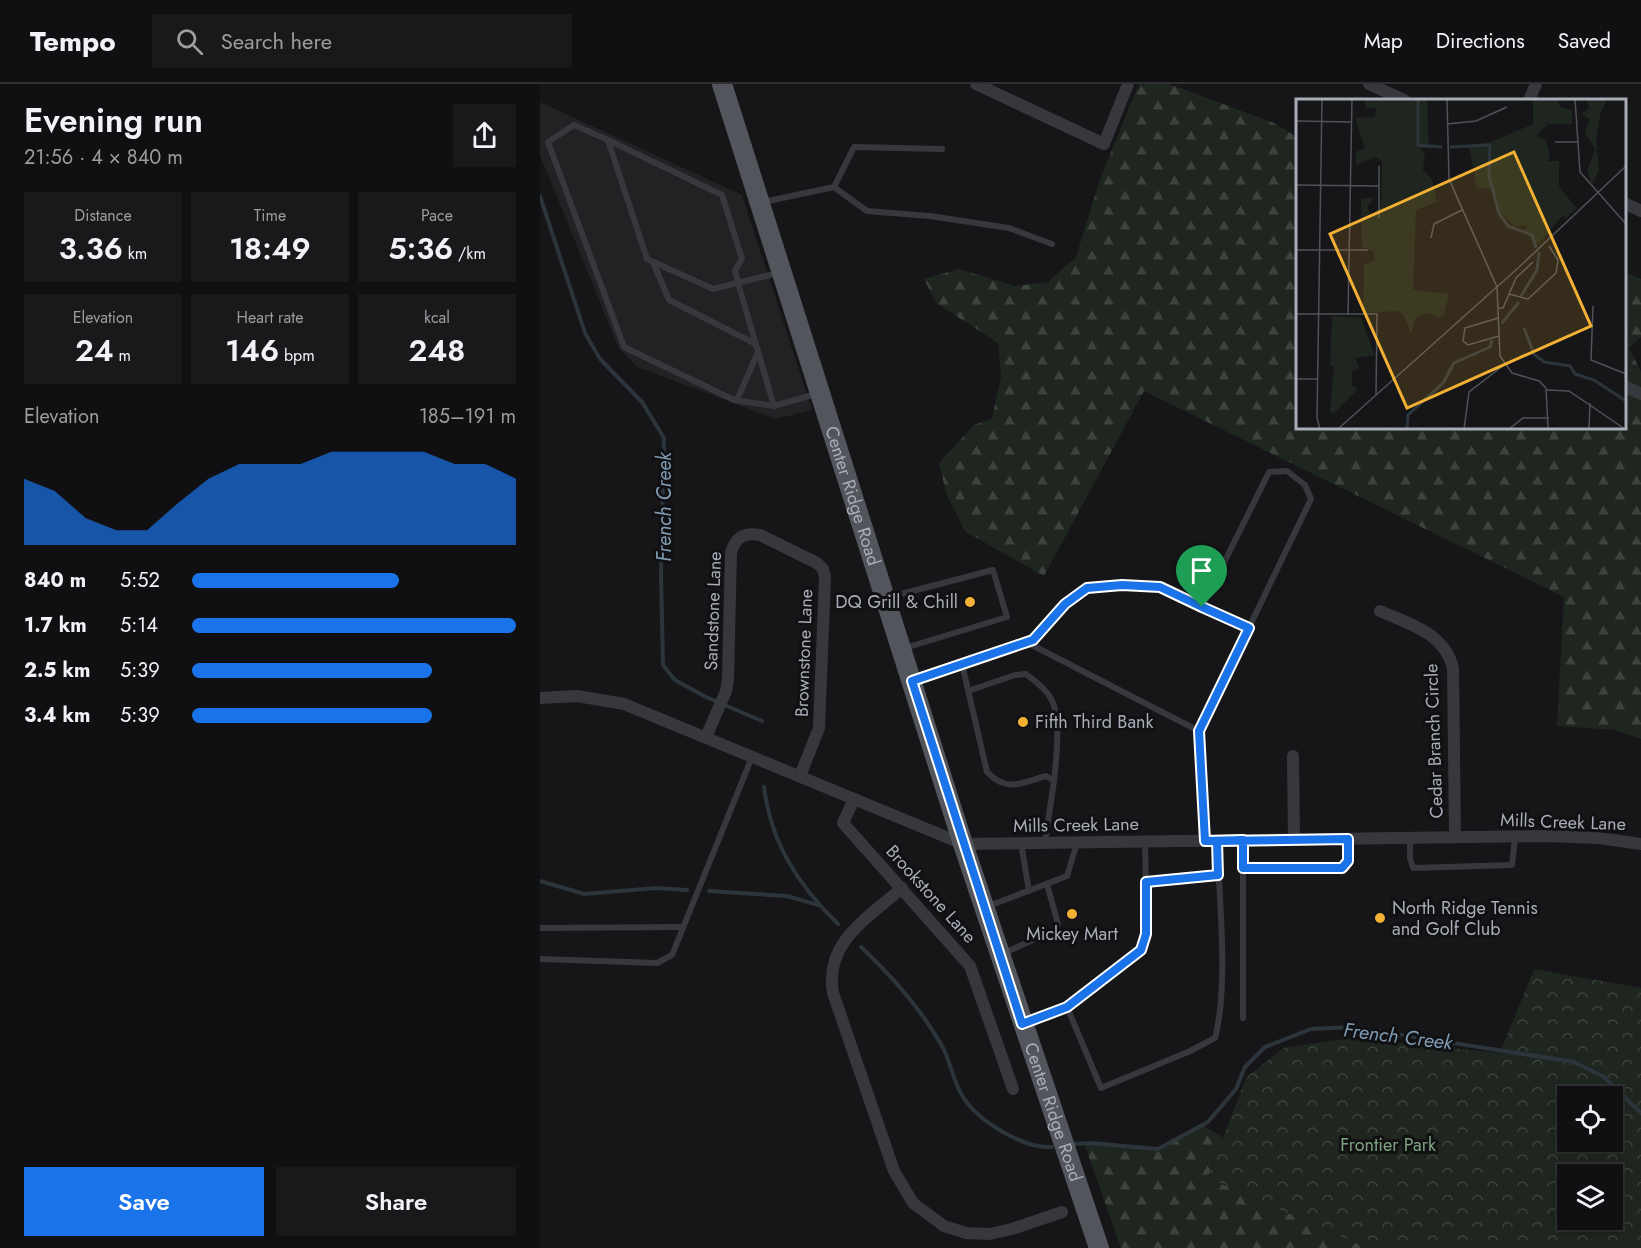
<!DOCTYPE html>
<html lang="en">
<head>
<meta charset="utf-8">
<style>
	body { margin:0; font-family:Jost,sans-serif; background:#19191b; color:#f1f3f6; height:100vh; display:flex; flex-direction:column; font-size:22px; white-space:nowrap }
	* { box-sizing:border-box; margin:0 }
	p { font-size:20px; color:#9c9d9f }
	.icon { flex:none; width:33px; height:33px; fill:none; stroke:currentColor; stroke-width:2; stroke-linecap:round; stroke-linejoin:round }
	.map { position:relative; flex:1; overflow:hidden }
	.panel { display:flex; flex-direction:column; background:#101012; width:540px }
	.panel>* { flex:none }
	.tools { position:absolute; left:1017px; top:1002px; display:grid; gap:12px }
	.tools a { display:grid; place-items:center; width:66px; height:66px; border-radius:0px; background:#101012; box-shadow:0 3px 9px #0003,0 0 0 2px #303032; font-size:30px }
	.pin { position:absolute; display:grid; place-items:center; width:51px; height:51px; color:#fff; margin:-62px -26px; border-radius:50% 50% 50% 0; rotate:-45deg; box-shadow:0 0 6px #0007 }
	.pin .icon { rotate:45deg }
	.round { display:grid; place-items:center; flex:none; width:63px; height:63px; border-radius:0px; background:#19191b }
	.overview { display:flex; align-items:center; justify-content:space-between; height:102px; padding:0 24px }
	h1 { font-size:33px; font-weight:600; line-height:45px }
	.metrics { display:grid; grid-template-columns:repeat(3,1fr); gap:9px; height:102px; padding:6px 24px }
	.metrics div { display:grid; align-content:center; border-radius:0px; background:#19191b; text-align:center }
	.metrics b { font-size:30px; font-weight:600 }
	.metrics small { font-size:16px; font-weight:400 }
	.metrics p { font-size:16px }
	.chart { height:168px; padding:12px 24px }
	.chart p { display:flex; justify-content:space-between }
	.chart svg { width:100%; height:108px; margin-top:6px; fill:#1a73e8; opacity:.7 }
	.button { display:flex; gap:12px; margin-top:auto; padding:12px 24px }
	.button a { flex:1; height:69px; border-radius:0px; background:#1a73e8; color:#fff; font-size:24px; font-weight:600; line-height:69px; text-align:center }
	.button a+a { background:#19191b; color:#f1f3f6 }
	ul { padding:0 24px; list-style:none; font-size:20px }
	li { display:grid; grid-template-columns:96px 72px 1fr; align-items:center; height:45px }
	li i { height:15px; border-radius:8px; background:#1a73e8 }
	header { display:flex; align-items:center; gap:36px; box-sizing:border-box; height:84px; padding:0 30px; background:#101012; border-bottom:2px solid #303032 }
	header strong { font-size:28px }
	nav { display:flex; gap:33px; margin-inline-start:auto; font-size:21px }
	.search { width:420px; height:54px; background:#19191b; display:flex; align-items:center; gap:15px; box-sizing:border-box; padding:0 21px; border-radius:0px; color:#9c9d9f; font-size:22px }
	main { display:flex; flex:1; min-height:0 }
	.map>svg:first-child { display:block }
	.built { fill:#222225 }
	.forest { fill:url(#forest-firs) }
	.park { fill:url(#park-crowns); fill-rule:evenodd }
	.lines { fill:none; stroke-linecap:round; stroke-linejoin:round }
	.stream { stroke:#2c353c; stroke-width:4 }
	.service { stroke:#37383d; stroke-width:6 }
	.minor { stroke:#37383d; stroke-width:12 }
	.primary { stroke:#53555c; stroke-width:20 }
	.route-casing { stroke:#fff; stroke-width:12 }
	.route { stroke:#1a73e8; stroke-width:8 }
	.poi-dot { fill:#f2b134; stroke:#111113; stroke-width:2 }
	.labels { text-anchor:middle; stroke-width:6; stroke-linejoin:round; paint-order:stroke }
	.street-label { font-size:18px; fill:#a8adb8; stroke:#111113 }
	.poi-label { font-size:18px; fill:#a8adb8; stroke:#111113; text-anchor:start }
	.park-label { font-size:18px; fill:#7fa381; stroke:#111113 }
	.water-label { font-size:20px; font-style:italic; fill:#7f9bb3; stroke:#111113 }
	.inset-river { fill:none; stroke:#2c353c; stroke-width:3 }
	.inset-road { fill:none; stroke:#505258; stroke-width:1.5 }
	.view { fill:#f2b134; fill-opacity:0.15; stroke:#f2b134; stroke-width:3 }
	.inset-edge { fill:none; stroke:#a8adb8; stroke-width:3 }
</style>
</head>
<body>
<header>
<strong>Tempo</strong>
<div class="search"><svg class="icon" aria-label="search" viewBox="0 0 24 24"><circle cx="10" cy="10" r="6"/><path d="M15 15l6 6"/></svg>Search here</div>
<nav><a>Map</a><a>Directions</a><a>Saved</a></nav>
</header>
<main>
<section class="panel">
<div class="overview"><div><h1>Evening run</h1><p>21:56 · 4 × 840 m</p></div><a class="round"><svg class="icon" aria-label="share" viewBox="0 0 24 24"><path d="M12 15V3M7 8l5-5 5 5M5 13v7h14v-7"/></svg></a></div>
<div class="metrics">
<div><p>Distance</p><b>3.36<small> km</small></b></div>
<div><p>Time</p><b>18:49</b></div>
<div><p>Pace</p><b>5:36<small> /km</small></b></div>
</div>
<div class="metrics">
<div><p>Elevation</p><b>24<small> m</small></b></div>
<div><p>Heart rate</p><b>146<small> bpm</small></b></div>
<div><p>kcal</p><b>248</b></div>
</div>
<div class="chart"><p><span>Elevation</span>185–191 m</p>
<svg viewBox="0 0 160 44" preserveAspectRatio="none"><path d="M0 44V17L10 22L20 33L30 38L40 38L50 27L60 17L70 11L80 11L90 11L100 6L110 6L120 6L130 6L140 11L150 11L160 17V44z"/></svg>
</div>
<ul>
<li><b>840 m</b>5:52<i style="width:64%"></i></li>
<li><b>1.7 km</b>5:14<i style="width:100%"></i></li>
<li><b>2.5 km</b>5:39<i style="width:74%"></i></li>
<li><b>3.4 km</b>5:39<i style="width:74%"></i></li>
</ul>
<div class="button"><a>Save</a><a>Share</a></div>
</section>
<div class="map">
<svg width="1101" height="1164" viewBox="0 0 1101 1164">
	<defs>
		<pattern id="forest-firs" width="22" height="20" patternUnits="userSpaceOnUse" patternTransform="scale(1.5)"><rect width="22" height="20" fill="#1e261f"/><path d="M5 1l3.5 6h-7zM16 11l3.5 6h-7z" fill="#3c433d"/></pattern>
		<pattern id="park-crowns" width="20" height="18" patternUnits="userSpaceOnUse" patternTransform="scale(1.5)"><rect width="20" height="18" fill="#1e261f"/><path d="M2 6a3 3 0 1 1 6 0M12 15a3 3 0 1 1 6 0" fill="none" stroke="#3c433d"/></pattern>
	</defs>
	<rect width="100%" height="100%" fill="#161618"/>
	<path class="built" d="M0 18 202 111 272 326 236 335 97 283 78 263 0 71Z"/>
	<g class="forest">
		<path d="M599 0H629L734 39 757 53 758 344H1084L1085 188 1101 195V253L1089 264 1101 288V655L1076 646 1017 642 1024 513 604 307 504 492 426 448 407 412 399 379 434 341 452 334 461 293 458 259 396 219 384 195 419 185 475 202 508 198 536 173 560 95Z"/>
		<path d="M663 1041 683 1054 668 1094 827 1164H581L544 1059 618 1065Z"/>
	</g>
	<path class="park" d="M994 885 1101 904V1164H827L668 1094 706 994 743 964 811 954 960 969ZM1028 1012H1072V1058H1028ZM1028 1090H1072V1136H1028Z"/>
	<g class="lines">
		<g class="stream">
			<path d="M0 112 45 249 60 275 102 318 124 354 121 491 123 581 135 596 166 613 222 637"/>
			<path d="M224 703C231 759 258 801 298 840"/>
			<path d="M0 797 44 810 116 804 147 806"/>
			<path d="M169 807 247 812 278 821"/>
			<path d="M321 863C352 892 381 925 402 962 411 978 413 998 423 1013 438 1037 484 1065 512 1063"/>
			<path d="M535 1060 551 1059 618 1065 668 1038 696 1005 705 983 725 963 771 945 812 943 1034 978 1064 993 1101 1029"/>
		</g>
		<g class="service">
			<path d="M68 56 34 41 8 58 84 263 194 316 234 322"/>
			<path d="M294 103 314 63 402 65"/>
			<path d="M223 118 294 103 327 127 390 132 469 144 512 160"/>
			<path d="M113 178 129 216 216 260"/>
			<path d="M238 189 173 205 107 175 68 56 182 111 202 175 195 186 198 199 234 322 276 310"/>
			<path d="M197 316 218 268"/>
			<path d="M346 514 453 486 467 533 365 564"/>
			<path d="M662 523 709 544"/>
			<path d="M486 558 659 647"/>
			<path d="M422 580 447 688C467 709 481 699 506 692L514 697 505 758"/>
			<path d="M375 596 493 556 525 520 547 504 582 501 620 503 662 523 729 388 747 387 765 401 771 415 659 647 665 756"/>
			<path d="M428 607 475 591 486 590C495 597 504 603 510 613 522 630 516 677 514 697"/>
			<path d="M870 754V774L873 784 972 781 975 753"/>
			<path d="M481 759 489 807"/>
			<path d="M703 784H802L809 777 808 755"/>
			<path d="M606 798 678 791"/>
			<path d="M446 823 527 792 537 759"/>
			<path d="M0 844 143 843"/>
			<path d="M464 869 515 846 518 840 507 800"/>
			<path d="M0 875 117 879 132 871 212 673"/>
			<path d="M527 923 601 866 607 850 605 758"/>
			<path d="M703 934V756"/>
			<path d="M486 939 527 923 561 1004 648 968 675 954C689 901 679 813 677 757"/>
		</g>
		<g class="minor">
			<path d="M436 0 564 60 588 0"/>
			<path d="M829 0 864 16"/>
			<path d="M989 16 996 0"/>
			<path d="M1084 119 1101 127"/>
			<path d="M1084 302 1101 310"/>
			<path d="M840 527C869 540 905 549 913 584L915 753"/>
			<path d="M0 614 37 612 84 620 423 760 1007 752 1059 754 1101 760"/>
			<path d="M166 653 186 607 188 595 191 469C195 453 204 448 220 451L277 479 283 485 285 493 279 644 260 692"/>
			<path d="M753 672 754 756"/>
			<path d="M314 715 303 739 430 882 473 1005"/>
			<path d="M362 804C328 834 284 858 293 909L354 1087 373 1119 404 1142 426 1149 449 1150 472 1145 522 1128"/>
		</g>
		<path class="primary" id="s1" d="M182 0 423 760 559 1164"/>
	</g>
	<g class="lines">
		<defs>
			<path id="route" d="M662 523 620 503 582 501 547 504 525 520 493 556 372 597 482 940 527 923 601 866 606 850V798L678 791 677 757 808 755V777L802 784H703V756L665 757 659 647 709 544 662 523"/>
		</defs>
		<use href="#route" class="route-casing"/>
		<use href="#route" class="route"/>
	</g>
	<g class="poi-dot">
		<circle cx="430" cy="518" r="6"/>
		<circle cx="483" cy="638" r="6"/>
		<circle cx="532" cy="830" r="6"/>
		<circle cx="840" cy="834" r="6"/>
	</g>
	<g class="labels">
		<g class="street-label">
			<text dy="6" stroke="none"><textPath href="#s1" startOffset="432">Center Ridge Road</textPath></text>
			<text transform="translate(173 527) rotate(-88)" y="6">Sandstone Lane</text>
			<text transform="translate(264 569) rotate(-88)" y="6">Brownstone Lane</text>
			<text transform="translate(894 657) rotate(-92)" y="6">Cedar Branch Circle</text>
			<text transform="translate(1023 738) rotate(2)" y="6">Mills Creek Lane</text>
			<text transform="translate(536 741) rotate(-1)" y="6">Mills Creek Lane</text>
			<text transform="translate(391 810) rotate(48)" y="6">Brookstone Lane</text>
			<text dy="6" stroke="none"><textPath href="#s1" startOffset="1080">Center Ridge Road</textPath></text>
		</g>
		<g class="poi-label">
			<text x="418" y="524" text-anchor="end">DQ Grill &amp; Chill</text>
			<text x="495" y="644">Fifth Third Bank</text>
			<text x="852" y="830">North Ridge Tennis<tspan x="852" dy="21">and Golf Club</tspan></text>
			<text x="532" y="856" text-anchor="middle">Mickey Mart</text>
		</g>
		<g class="park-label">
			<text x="848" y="1067">Frontier Park</text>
		</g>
		<g class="water-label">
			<text transform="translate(124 423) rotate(-90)" y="7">French Creek</text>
			<text transform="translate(858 952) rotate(7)" y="7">French Creek</text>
		</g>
	</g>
	<g transform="translate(756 15)">
		<rect width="330" height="330" fill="#161618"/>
		<path d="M68 0H131L133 49H124L129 55 127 71 136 80 141 103 120 111 117 191 153 195 148 215 143 219 132 214 120 218 115 234 107 215 101 212 67 214 68 165 79 162 77 152 66 148 65 99H78L71 108 76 118 85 107 86 63 80 58 60 66V53L69 49 59 19 79 18 80 9H70ZM237 0H260L265 8 276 11V25H252L240 37 250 41 254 57 251 62H263V88L281 109 270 119 267 116 240 148 229 131 230 127 237 126ZM290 0H311L304 16 300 43 303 71 296 85 291 72 299 50 289 34 294 20 286 15 293 9ZM36 217 65 219 79 256 59 259 63 269 56 273V286L62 290 37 315 34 312 38 268 34 266Z" fill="#1e261f"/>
		<path d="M237 25V126L218 127 205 114 197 89 181 90 173 46 195 43Z" fill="#1e261f"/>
		<path class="inset-river" d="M122 0V46L146 48M154 48 194 46 193 77 203 114 212 127 236 136 240 149M225 197 241 171 243 153M206 224 223 203M228 229 238 255 248 263 274 267 279 275 298 281 330 302M111 330 112 316 147 284 158 264 194 248 196 241"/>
		<path class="inset-road" d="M151 0 153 80 201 188 204 257 216 274 243 282 250 289 252 330M279 0 284 73 330 125M0 22 56 23M151 25 180 22 211 8M259 43H282M0 86 83 87M83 119V67M135 139 138 125 166 111M0 151H72M213 195 232 200 260 174 262 161 253 147M297 207 295 261 330 275M202 209H207L220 179 237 163M0 215H81L80 296M52 216 56 0M202 219 169 229 167 242 172 246 203 237M0 280H21M251 291 273 292 329 330M24 330 21 319 26 0M42 330 221 170 330 67M168 330 173 293 208 266M213 330 227 319H253M293 330 294 304"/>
		<path class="view" d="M218 53 295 227 111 309 34 135Z"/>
		<rect width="330" height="330" class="inset-edge"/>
	</g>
</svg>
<div class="tools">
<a><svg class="icon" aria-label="locate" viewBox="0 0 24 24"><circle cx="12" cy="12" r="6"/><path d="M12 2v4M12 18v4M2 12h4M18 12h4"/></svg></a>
<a><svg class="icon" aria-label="layers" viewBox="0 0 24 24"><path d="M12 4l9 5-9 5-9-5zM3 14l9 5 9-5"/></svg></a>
</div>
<div class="pin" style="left:662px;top:523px;background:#1e9e55"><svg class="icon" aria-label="arrive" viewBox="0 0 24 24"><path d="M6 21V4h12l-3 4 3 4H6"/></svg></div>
</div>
</main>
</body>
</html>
